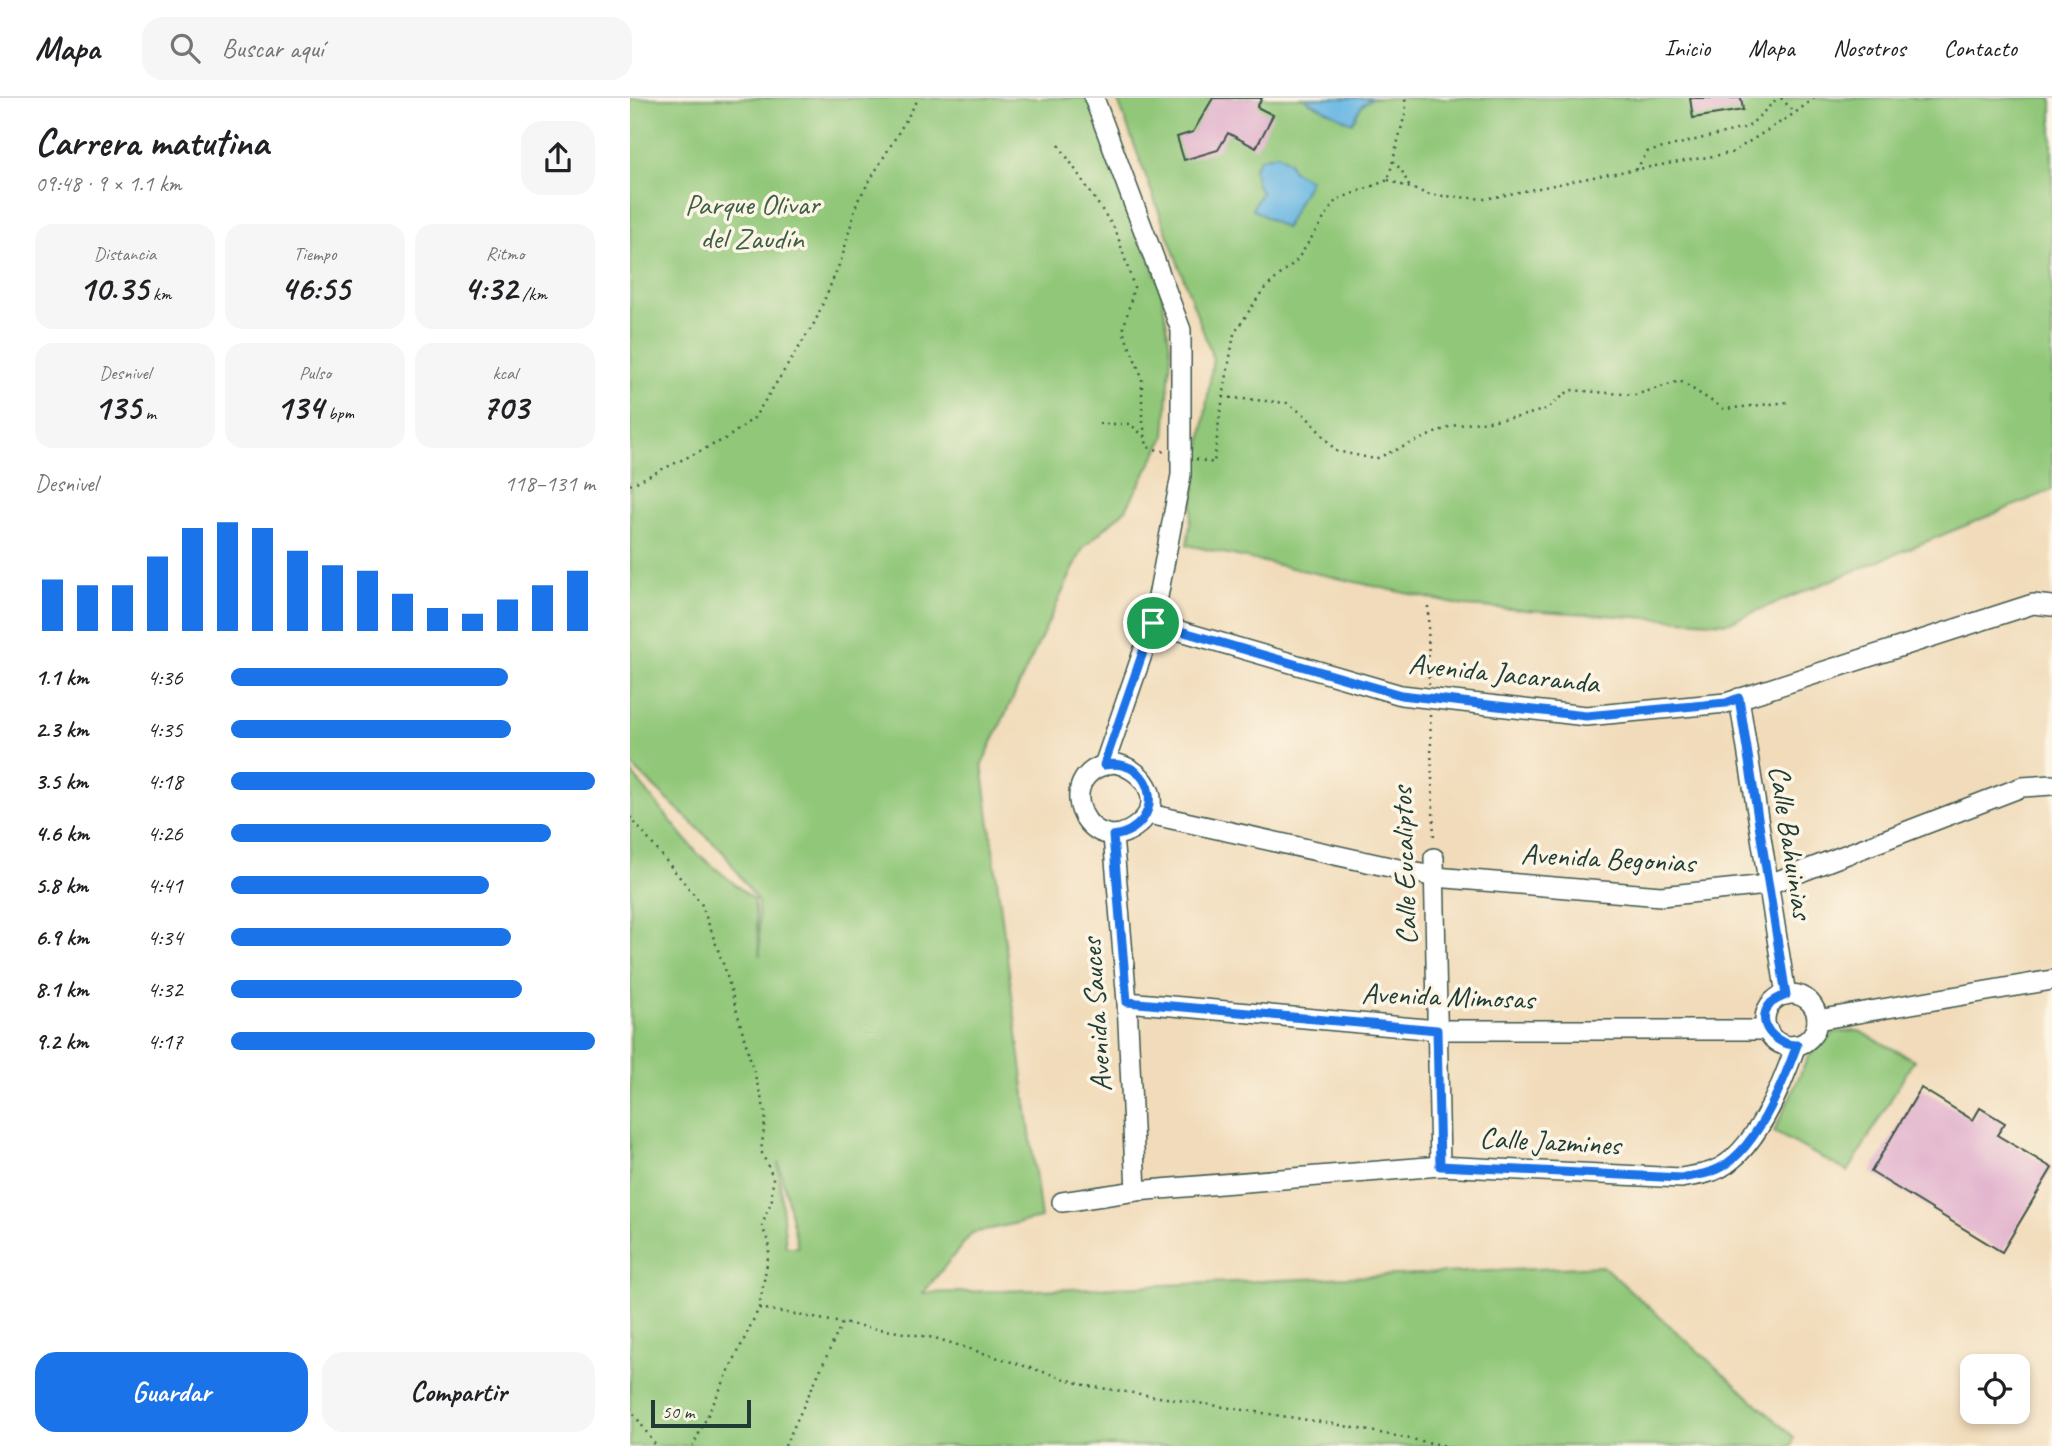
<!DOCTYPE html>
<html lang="es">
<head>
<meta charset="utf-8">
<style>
	body { margin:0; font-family:Caveat,sans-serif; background:#f6f6f6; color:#202124; height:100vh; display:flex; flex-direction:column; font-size:26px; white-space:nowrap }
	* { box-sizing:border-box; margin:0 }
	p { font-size:23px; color:#757577 }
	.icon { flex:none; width:38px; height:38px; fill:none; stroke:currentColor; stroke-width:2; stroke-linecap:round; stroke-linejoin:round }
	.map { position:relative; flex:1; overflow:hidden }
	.drawer { display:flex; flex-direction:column; background:#fff; width:630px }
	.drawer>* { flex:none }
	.fabs { position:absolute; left:1330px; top:1256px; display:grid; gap:14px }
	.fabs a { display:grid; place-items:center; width:70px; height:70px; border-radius:14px; background:#fff; box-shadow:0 4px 10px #0003; font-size:35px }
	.scale { position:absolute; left:21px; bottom:18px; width:100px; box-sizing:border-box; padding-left:7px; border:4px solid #1f3d34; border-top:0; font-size:19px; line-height:24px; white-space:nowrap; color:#1f3d34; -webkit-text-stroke:5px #fcf5e5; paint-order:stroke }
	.pin { position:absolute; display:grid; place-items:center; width:60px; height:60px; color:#fff; margin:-30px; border:4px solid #fff; border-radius:50%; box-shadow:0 2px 7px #0007 }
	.round { display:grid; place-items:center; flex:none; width:74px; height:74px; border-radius:21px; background:#f6f6f6 }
	.head { display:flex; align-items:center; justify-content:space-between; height:119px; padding:0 35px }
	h1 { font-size:38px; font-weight:700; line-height:52px }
	.stats { display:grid; grid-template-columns:repeat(3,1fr); gap:10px; height:119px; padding:7px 35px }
	.stats div { display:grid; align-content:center; border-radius:18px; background:#f6f6f6; text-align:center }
	.stats b { font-size:35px; font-weight:700 }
	.stats small { font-size:19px; font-weight:400 }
	.stats p { font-size:19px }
	.chart { height:196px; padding:14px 35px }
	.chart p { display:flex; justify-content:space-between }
	.chart svg { width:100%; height:126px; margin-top:7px; stroke:#1a73e8; stroke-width:6 }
	.action { display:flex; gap:14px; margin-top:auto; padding:14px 35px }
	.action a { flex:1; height:80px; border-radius:21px; background:#1a73e8; color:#fff; font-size:28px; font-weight:700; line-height:80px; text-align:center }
	.action a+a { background:#f6f6f6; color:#202124 }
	ul { padding:0 35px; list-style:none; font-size:23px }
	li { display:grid; grid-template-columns:112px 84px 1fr; align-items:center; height:52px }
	li i { height:18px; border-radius:9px; background:#1a73e8 }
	header { display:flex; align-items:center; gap:42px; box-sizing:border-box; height:98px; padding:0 35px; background:#fff; border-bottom:2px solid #e0e0e0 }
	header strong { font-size:33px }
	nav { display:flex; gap:38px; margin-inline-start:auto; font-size:24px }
	.search { width:490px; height:63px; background:#f6f6f6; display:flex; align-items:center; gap:18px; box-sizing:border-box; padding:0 24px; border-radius:21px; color:#757577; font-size:26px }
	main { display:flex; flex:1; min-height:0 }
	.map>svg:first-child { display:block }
	.green { fill:#91c779; stroke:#588256; stroke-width:2; fill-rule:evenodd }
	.water { fill:#6bb8e4; stroke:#457a8c; stroke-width:2 }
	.building { fill:#e0afcc }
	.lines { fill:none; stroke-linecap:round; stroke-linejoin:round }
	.minor-casing { stroke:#3e5548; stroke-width:22 }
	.path { stroke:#3e5548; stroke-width:2.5; stroke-dasharray:2 5; stroke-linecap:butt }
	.minor { stroke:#fff; stroke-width:19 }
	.route-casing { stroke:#fff; stroke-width:14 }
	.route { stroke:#1a73e8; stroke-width:9 }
	.labels { text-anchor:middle; stroke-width:7; stroke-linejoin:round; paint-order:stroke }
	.park-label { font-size:30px; fill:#3c6045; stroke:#fcf5e5 }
	.street-label { font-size:30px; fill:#1f3d34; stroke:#fcf5e5 }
</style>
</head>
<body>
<header>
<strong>Mapa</strong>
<div class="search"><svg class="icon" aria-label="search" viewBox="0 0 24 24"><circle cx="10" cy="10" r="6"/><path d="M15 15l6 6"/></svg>Buscar aquí</div>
<nav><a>Inicio</a><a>Mapa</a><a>Nosotros</a><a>Contacto</a></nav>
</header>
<main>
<section class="drawer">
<div class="head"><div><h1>Carrera matutina</h1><p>09:48 · 9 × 1.1 km</p></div><a class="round"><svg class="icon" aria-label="share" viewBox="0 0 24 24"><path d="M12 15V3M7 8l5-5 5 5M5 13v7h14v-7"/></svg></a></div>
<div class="stats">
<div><p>Distancia</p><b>10.35<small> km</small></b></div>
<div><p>Tiempo</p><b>46:55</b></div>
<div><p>Ritmo</p><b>4:32<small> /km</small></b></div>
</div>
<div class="stats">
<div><p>Desnivel</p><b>135<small> m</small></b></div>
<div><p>Pulso</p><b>134<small> bpm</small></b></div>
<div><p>kcal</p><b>703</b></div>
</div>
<div class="chart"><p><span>Desnivel</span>118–131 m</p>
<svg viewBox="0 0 160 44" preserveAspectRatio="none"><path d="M5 44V26M15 44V28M25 44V28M35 44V18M45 44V8M55 44V6M65 44V8M75 44V16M85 44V21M95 44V23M105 44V31M115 44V36M125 44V38M135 44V33M145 44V28M155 44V23"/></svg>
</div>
<ul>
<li><b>1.1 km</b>4:36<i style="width:76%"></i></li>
<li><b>2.3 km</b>4:35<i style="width:77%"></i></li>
<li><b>3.5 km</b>4:18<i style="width:100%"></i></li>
<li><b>4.6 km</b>4:26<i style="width:88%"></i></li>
<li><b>5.8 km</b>4:41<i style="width:71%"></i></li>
<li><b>6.9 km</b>4:34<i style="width:77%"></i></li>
<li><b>8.1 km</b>4:32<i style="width:80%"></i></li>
<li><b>9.2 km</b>4:17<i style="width:100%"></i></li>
</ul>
<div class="action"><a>Guardar</a><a>Compartir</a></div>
</section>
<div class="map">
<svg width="1422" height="1348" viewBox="0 0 1422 1348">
	<rect width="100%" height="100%" fill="#fcf5e5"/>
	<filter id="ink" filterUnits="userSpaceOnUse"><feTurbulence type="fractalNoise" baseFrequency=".0143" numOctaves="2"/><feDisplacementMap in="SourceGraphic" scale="14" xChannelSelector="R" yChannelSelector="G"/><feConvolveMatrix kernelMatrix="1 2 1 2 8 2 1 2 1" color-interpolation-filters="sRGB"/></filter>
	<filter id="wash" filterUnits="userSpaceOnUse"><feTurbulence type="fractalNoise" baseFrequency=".00686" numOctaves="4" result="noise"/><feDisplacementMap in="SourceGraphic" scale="28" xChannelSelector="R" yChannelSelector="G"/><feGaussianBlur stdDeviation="1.57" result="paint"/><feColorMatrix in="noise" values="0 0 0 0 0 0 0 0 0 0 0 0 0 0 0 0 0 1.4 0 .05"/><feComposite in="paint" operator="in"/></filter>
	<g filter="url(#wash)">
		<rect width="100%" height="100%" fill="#f1dbba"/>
		<g class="green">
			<path d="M0 0H460L531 190 541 255 535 339 496 411 453 450 352 666 411 1120 342 1135 293 1195 441 1191 973 1168 1164 1339 1162 1348H0V673L67 755 124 802 130 858 128 804 93 754 0 666ZM148 1065H149L168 1149H156Z"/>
			<path d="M487 0H1422V392L1097 525 834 508 557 447 583 260Z"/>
			<path d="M1229 933 1284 962 1218 1074 1144 1034 1178 959 1205 934Z"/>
		</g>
		<g class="water">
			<path d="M677 0H742L732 7 722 25 676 2Z"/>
			<path d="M648 56 659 64 662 72 680 82 655 130 622 111 631 95 626 84 624 69 631 60Z"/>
		</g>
		<g id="blocks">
			<g class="building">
				<path d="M583 0H632L627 9 643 17 626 50 598 35 588 52 554 62 547 39 563 34Z"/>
				<path d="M1060 0H1111L1113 12 1063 20Z"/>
				<path d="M1291 990 1343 1022 1350 1010 1375 1025 1367 1037 1422 1070 1372 1154 1241 1074Z"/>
			</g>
		</g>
	</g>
	<g filter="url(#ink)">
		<use href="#blocks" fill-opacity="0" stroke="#3e5548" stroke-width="2"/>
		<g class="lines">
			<defs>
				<g id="minor">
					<path d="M464 0 551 232V377L523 525 474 667"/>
					<path d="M523 525 771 597 956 618 1096 605 1403 506 1422 508"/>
					<path d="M1109 600 1156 897"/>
					<path d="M484 665C511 670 535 700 512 723 462 772 414 675 484 665Z"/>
					<path d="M519 716 805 779 1031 798 1137 787 1392 689 1422 687"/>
					<path d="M483 738 497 904 506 1093"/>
					<path d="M804 760 810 1068"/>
					<circle cx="1161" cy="922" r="26"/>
					<path d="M497 904 807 932H1138"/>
					<path d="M1187 922 1422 882"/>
					<path d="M432 1104 506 1093 810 1068 1051 1080C1061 1078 1073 1077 1083 1073 1124 1058 1153 985 1166 947"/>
				</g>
			</defs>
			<use href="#minor" class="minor-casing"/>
			<g class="path">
				<path d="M1151 0 1165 15"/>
				<path d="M429 47 486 133 504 189 493 233 512 279V317L517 349 536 354"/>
				<path d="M763 63 772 73 780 90"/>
				<path d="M1006 72 1017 54 1118 29 1148 0"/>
				<path d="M758 82 800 97 855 101 973 77 1101 55 1165 15 1184 0"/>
				<path d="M593 299 657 305 676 318 706 353 745 361 821 328 888 319 917 311 940 292 1005 297 1050 283 1094 311 1158 304"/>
				<path d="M469 326H500L515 339"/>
				<path d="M566 361 584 365 589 323 604 236 633 192 667 162 706 102 758 82 776 12 775 0"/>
				<path d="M0 387 97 340 124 320 185 224 212 160 227 104 289 0"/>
				<path d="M798 508 799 586"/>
				<path d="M800 617 804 743"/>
				<path d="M0 719 71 805 95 871 136 1017 131 1053 143 1079 142 1101 132 1128 140 1149 129 1210 63 1348"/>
				<path d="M129 1210 212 1225"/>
				<path d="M0 1310 26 1348"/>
				<path d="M155 1348 212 1225 305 1240 458 1288 704 1326 817 1348"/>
			</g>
			<use href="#minor" class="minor"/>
		</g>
	</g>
	<g class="lines" filter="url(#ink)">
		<defs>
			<path id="route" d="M523 525 771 597 956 618 1096 605 1109 600 1156 897C1151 899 1145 902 1141 905 1123 925 1146 948 1167 947 1153 985 1124 1059 1083 1073 1073 1077 1061 1078 1051 1080L810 1068 807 932 497 904 483 738C538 729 527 658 474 667Z"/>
		</defs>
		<use href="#route" class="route-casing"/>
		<use href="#route" class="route"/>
	</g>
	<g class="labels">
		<g class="park-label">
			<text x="122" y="116">Parque Olivar<tspan x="122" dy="34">del Zaudín</tspan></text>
		</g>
		<g class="street-label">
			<text transform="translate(874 575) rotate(6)" y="10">Avenida Jacaranda</text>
			<text transform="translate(1161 744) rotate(81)" y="10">Calle Bahuinias</text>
			<text transform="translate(978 760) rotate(3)" y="10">Avenida Begonias</text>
			<text transform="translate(774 768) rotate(-92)" y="10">Calle Eucaliptos</text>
			<text transform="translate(818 898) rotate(2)" y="10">Avenida Mimosas</text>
			<text transform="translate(466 917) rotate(-94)" y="10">Avenida Sauces</text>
			<text transform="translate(920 1043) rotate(3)" y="10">Calle Jazmines</text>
		</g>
	</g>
</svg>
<div class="fabs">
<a><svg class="icon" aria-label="locate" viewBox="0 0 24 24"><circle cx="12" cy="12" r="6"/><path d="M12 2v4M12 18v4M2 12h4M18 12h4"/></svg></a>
</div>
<div class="scale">50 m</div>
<div class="pin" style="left:523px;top:525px;background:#1e9e55"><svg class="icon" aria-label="arrive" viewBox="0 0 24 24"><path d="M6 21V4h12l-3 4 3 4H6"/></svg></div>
</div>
</main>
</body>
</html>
